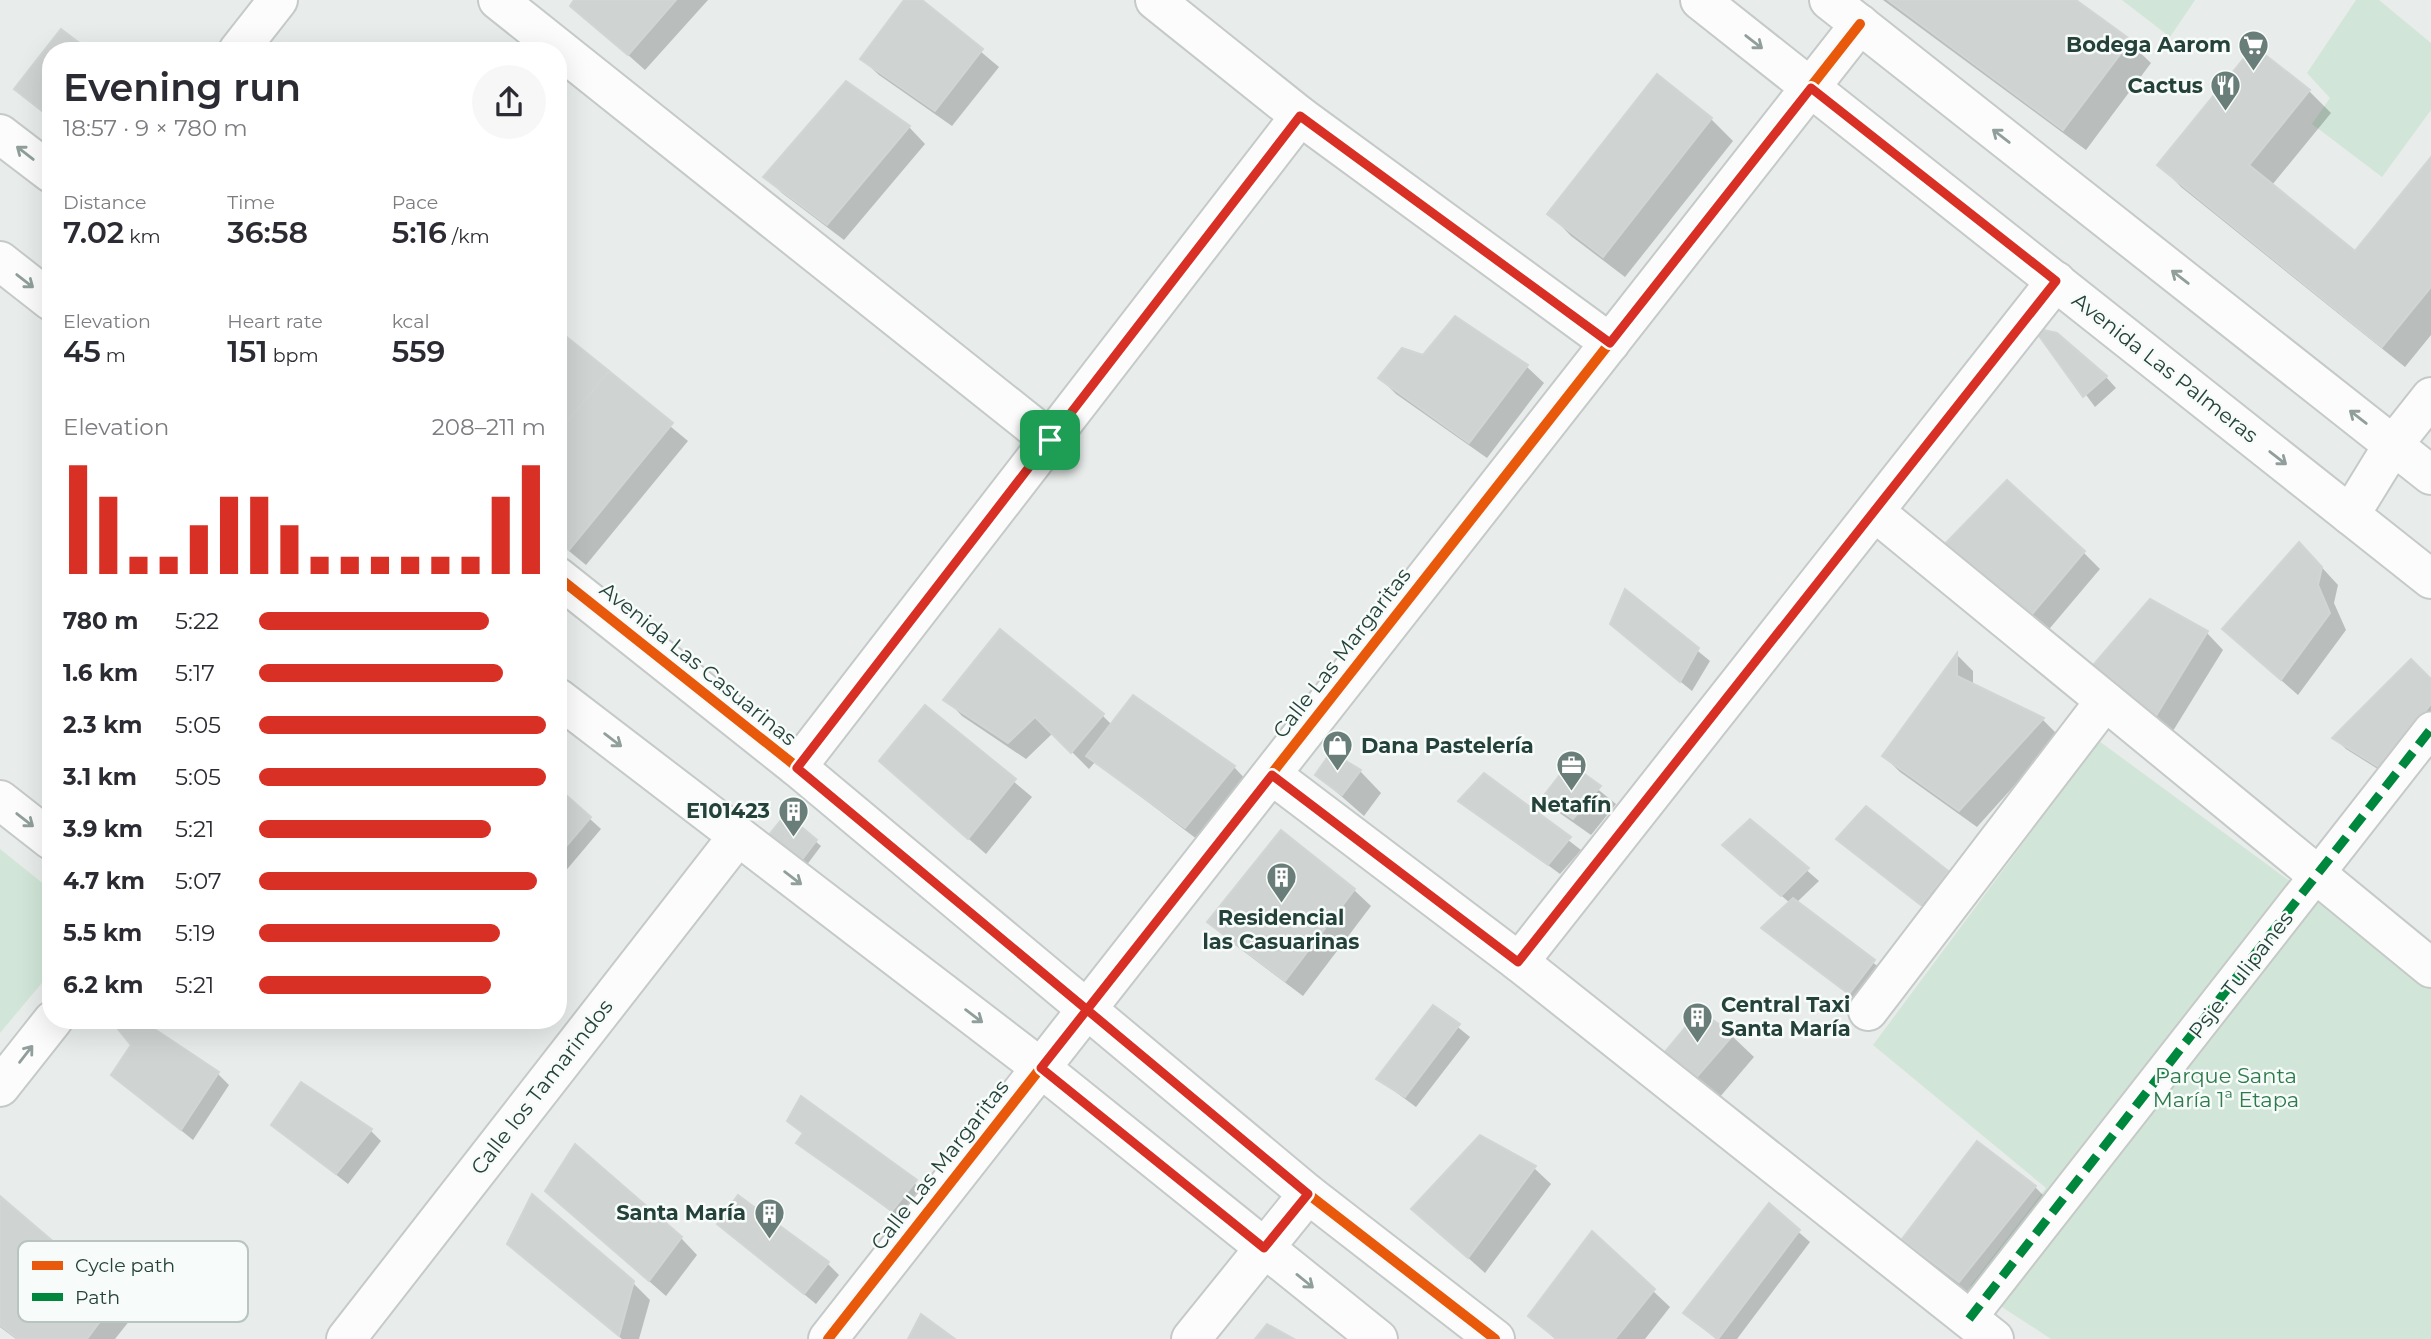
<!DOCTYPE html>
<html lang="en">
<head>
<meta charset="utf-8">
<style>
	body { margin:0; font-family:Montserrat,sans-serif; background:#f7f7f7; color:#2b2b33; height:100vh; display:flex; flex-direction:column; font-size:26px; white-space:nowrap }
	* { box-sizing:border-box; margin:0 }
	p { font-size:23px; color:#7c7c81 }
	.icon { flex:none; width:38px; height:38px; fill:none; stroke:currentColor; stroke-width:2; stroke-linecap:round; stroke-linejoin:round }
	.map { position:relative; flex:1; overflow:hidden }
	.panel { position:absolute; left:42px; top:42px; width:525px; height:987px; display:flex; flex-direction:column; background:#fff; border-radius:28px; box-shadow:0 7px 28px #0002 }
	.panel>* { flex:none }
	.pin { position:absolute; display:grid; place-items:center; width:60px; height:60px; color:#fff; margin:-30px; border-radius:14px; box-shadow:0 4px 10px #0006 }
	.round { display:grid; place-items:center; flex:none; width:74px; height:74px; border-radius:37px; background:#f7f7f7 }
	.summary { display:flex; align-items:center; justify-content:space-between; height:119px; padding:0 21px }
	h1 { font-size:38px; font-weight:600; line-height:52px }
	.metrics { display:grid; grid-template-columns:repeat(3,1fr); gap:10px; height:119px; padding:7px 21px }
	.metrics div { display:grid; align-content:center }
	.metrics b { font-size:30px; font-weight:600 }
	.metrics small { font-size:19px; font-weight:400 }
	.metrics p { font-size:19px }
	.chart { height:196px; padding:14px 21px }
	.chart p { display:flex; justify-content:space-between }
	.chart svg { width:100%; height:126px; margin-top:7px; stroke:#d93025; stroke-width:6 }
	ul { padding:0 21px; list-style:none; font-size:23px }
	li { display:grid; grid-template-columns:112px 84px 1fr; align-items:center; height:52px }
	li i { height:18px; border-radius:9px; background:#d93025 }
	.map>svg:first-child { display:block }
	.green { fill:#d1e6d8 }
	.shadow { fill:#0003 }
	.building { fill:#cfd4d2; stroke:#d1d6d4; stroke-width:2 }
	.lines { fill:none; stroke-linecap:round; stroke-linejoin:round }
	.pedestrian-casing { stroke:#c5cac8; stroke-width:37 }
	.minor-casing { stroke:#c5cac8; stroke-width:42 }
	.tertiary-casing { stroke:#c5cac8; stroke-width:42 }
	.pedestrian { stroke:#fcfcfc; stroke-width:33 }
	.minor { stroke:#fcfcfc; stroke-width:38 }
	.tertiary { stroke:#fcfcfc; stroke-width:38 }
	.quiet { stroke:#00873e; stroke-width:9; stroke-dasharray:18 9; stroke-linecap:butt }
	.cycleway-casing { stroke:#f7fbf9; stroke-width:15 }
	.cycleway { stroke:#e8590c; stroke-width:10 }
	.oneway { stroke:#909f9b }
	.route-casing { stroke:#fff; stroke-width:14 }
	.route { stroke:#d93025; stroke-width:9 }
	.labels { text-anchor:middle; stroke-width:5; stroke-linejoin:round; paint-order:stroke }
	.poi-label { font-size:21px; font-weight:bold; fill:#24423a; stroke:#f7fbf9; text-anchor:end }
	.street-label { font-size:21px; fill:#24423a; stroke:#f7fbf9 }
	.park-label { font-size:21px; fill:#2d7a4b; stroke:#f7fbf9 }
	.key { fill:#f7fbf9; stroke:#b8c4c0; stroke-width:2 }
	.key-label { font-size:19px; fill:#24423a }
</style>
</head>
<body>
<div class="map">
<svg width="2431" height="1339" viewBox="0 0 2431 1339">
	<rect width="100%" height="100%" fill="#e8edeb"/>
	<g class="green">
		<path d="M2122 0H2195L2170 37Z"/>
		<path d="M2356 0H2379L2431 43V110L2382 177 2312 124 2330 98 2307 73Z"/>
		<path d="M2099 741 2392 956 2431 988V1339H2051L1970 1286 2046 1188 1873 1045Z"/>
		<path d="M0 849 51 890V972L0 1033Z"/>
	</g>
	<g class="shadow">
		<path d="M577 0H708L645 70 573 6Z"/>
		<path d="M906 0H919L999 67 952 126 879 75 862 59Z"/>
		<path d="M1883 0H2073L2129 42 2151 63 2086 150Z"/>
		<path d="M61 32 51 51V120L17 89Z"/>
		<path d="M2309 91 2331 113 2272 185 2356 253 2431 160V335L2405 367 2181 187 2160 165Z"/>
		<path d="M1711 119 1733 141 1625 277 1571 236 1550 214Z"/>
		<path d="M909 127 925 144 844 240 782 193 766 177Z"/>
		<path d="M1455 318 1527 367 1544 383 1487 458 1396 394 1380 378 1423 357Z"/>
		<path d="M2039 331 2106 377 2116 388 2095 407Z"/>
		<path d="M558 333 688 441 586 565 558 542Z"/>
		<path d="M2083 552 2100 569 2045 634 1960 564Z"/>
		<path d="M2316 561 2338 585 2334 603 2346 630 2298 695 2241 645Z"/>
		<path d="M1626 592 1710 661 1692 691 1623 635Z"/>
		<path d="M2207 633 2223 650 2168 739 2108 686Z"/>
		<path d="M1957 655 1973 671V685L2043 720 2059 736 1977 827 1900 772 1884 756Z"/>
		<path d="M2431 681V729L2392 778 2346 749 2335 738Z"/>
		<path d="M946 699 1103 716 1112 725 1234 767 1250 784 1202 843 1095 762 1089 769 1053 733 1026 759 962 716Z"/>
		<path d="M925 707 1032 797 986 854 898 777Z"/>
		<path d="M1569 766 1616 804 1591 835 1561 814 1544 798Z"/>
		<path d="M1360 771 1381 793 1364 816 1317 775Z"/>
		<path d="M1484 775 1581 850 1560 874 1461 801Z"/>
		<path d="M558 790 601 829 558 880Z"/>
		<path d="M1866 808 1958 883 1933 915 1838 839Z"/>
		<path d="M786 817 821 846 806 866 775 841Z"/>
		<path d="M1750 821 1819 881 1796 903 1885 972 1861 1004 1763 928 1790 903 1735 856Z"/>
		<path d="M1354 890 1371 906 1303 996 1226 938 1209 921Z"/>
		<path d="M1433 1007 1470 1037 1416 1107 1378 1079Z"/>
		<path d="M1732 1036 1754 1057 1719 1098 1688 1075Z"/>
		<path d="M134 1045 218 1074 229 1085 193 1140 125 1085Z"/>
		<path d="M801 1098 927 1193 904 1221 798 1143 804 1135 790 1121Z"/>
		<path d="M273 1125 370 1130 381 1141 348 1184Z"/>
		<path d="M1534 1168 1551 1184 1485 1273 1414 1209Z"/>
		<path d="M2035 1187 2065 1217 1989 1311 1934 1268 1904 1239Z"/>
		<path d="M0 1198 134 1315 115 1339H16L0 1327Z"/>
		<path d="M1769 1206 1810 1242 1737 1339H1716L1685 1313Z"/>
		<path d="M564 1207 681 1238 697 1255 666 1296Z"/>
		<path d="M719 1224 828 1264 839 1275 816 1304Z"/>
		<path d="M509 1244 633 1283 650 1300 639 1339H622Z"/>
		<path d="M1653 1291 1670 1307 1645 1339H1555L1530 1316Z"/>
	</g>
	<g class="building">
		<path d="M574 0H676L628 55 570 6Z"/>
		<path d="M904 0H922L983 49 935 111 860 59Z"/>
		<path d="M1888 0H2076L2131 40 2063 130Z"/>
		<path d="M61 29 90 51H51V118L14 89Z"/>
		<path d="M2254 46 2310 90 2249 165 2355 251 2431 157V287L2382 347 2157 165Z"/>
		<path d="M1657 74 1712 118 1603 257 1547 214Z"/>
		<path d="M846 81 910 126 827 225 763 177Z"/>
		<path d="M1455 316 1528 365 1469 443 1378 378 1402 348 1423 355Z"/>
		<path d="M2027 319 2039 329 2057 333 2107 376 2083 397Z"/>
		<path d="M558 330 609 371 558 433Z"/>
		<path d="M609 371 673 423 569 550 558 541V433Z"/>
		<path d="M2007 480 2085 551 2028 619 1941 548Z"/>
		<path d="M2299 542 2322 567 2318 585 2330 613 2281 680 2222 629Z"/>
		<path d="M1625 589 1699 648 1680 682 1610 624Z"/>
		<path d="M2150 599 2208 631 2151 724 2089 670Z"/>
		<path d="M1000 629 1104 714 1071 753 1035 717 1008 743 943 700Z"/>
		<path d="M1957 653V676L2044 718 1959 811 1882 756Z"/>
		<path d="M2411 659 2431 679V704L2380 768 2332 738Z"/>
		<path d="M1133 695 1235 766 1185 828 1086 756Z"/>
		<path d="M925 705 1016 779 968 839 879 761Z"/>
		<path d="M1331 752 1361 770 1342 795 1315 775Z"/>
		<path d="M1569 763 1601 786 1573 819 1542 798Z"/>
		<path d="M1484 773 1571 837 1548 865 1458 801Z"/>
		<path d="M558 788 591 817 558 856Z"/>
		<path d="M1866 806 1948 871 1921 905 1836 839Z"/>
		<path d="M786 814 817 840 800 862 768 836Z"/>
		<path d="M1750 819 1809 868 1781 896 1722 845Z"/>
		<path d="M1281 830 1355 889 1285 981 1207 922Z"/>
		<path d="M1793 898 1875 960 1849 994 1761 928Z"/>
		<path d="M1433 1005 1460 1024 1405 1097 1376 1079Z"/>
		<path d="M1699 1011 1734 1034 1696 1078 1664 1053Z"/>
		<path d="M126 1020H141L219 1072 181 1130 111 1075 131 1045 118 1029Z"/>
		<path d="M301 1082 372 1129 336 1174 271 1125Z"/>
		<path d="M801 1096 917 1180 892 1211 796 1143 803 1133 787 1121Z"/>
		<path d="M1480 1135 1536 1166 1468 1258 1411 1209Z"/>
		<path d="M1977 1141 2036 1186 1959 1282 1902 1239Z"/>
		<path d="M575 1144 682 1237 649 1281 545 1191Z"/>
		<path d="M532 1194 634 1281 619 1336 507 1244Z"/>
		<path d="M738 1195 829 1262 804 1294 717 1224Z"/>
		<path d="M0 1196 118 1297 87 1339H18L0 1325Z"/>
		<path d="M1769 1203 1800 1230 1718 1339 1683 1313Z"/>
		<path d="M1592 1231 1655 1289 1615 1339H1557L1528 1316Z"/>
		<path d="M921 1314 955 1339H908Z"/>
		<path d="M1267 1324 1294 1339H1255Z"/>
	</g>
	<g class="lines">
		<defs>
			<path id="pedestrian" d="M1969 1319 2431 729"/>
			<g id="minor">
				<path d="M498 0 1050 440"/>
				<path d="M1155 0 1300 116 1610 343"/>
				<path d="M238 51 278 0"/>
				<path d="M1875 512 2431 968"/>
				<path d="M2350 515 2393 445 2431 397"/>
				<path d="M797 767 1300 116"/>
				<path d="M1272 775 1519 962 1994 1339"/>
				<path d="M0 800 51 840"/>
				<path d="M1519 962 2056 281"/>
				<path d="M1868 1011 2105 701"/>
				<path d="M0 1087 53 1020"/>
				<path d="M346 1339 738 836"/>
				<path d="M828 1339 1860 24"/>
				<path d="M1191 1339 1308 1194"/>
			</g>
			<g id="tertiary">
				<path d="M1700 0 2431 579"/>
				<path d="M1829 0 2431 475"/>
				<path d="M0 134 51 173"/>
				<path d="M0 261 51 301"/>
				<path d="M558 577 797 767 1308 1194 1495 1339"/>
				<path d="M558 698 1041 1068 1378 1339"/>
			</g>
		</defs>
		<use href="#pedestrian" class="pedestrian-casing"/>
		<use href="#minor" class="minor-casing"/>
		<use href="#tertiary" class="tertiary-casing"/>
		<use href="#pedestrian" class="pedestrian"/>
		<use href="#minor" class="minor"/>
		<use href="#tertiary" class="tertiary"/>
		<path class="quiet" d="M1969 1319 2431 729"/>
		<defs>
			<g id="cycleway">
				<path d="M558 577 797 767 1308 1194 1495 1339"/>
				<path d="M828 1339 1860 24"/>
			</g>
		</defs>
		<use href="#cycleway" class="cycleway-casing"/>
		<use href="#cycleway" class="cycleway"/>
	</g>
	<defs><path id="oneway-shaft" d="M-6 0H5M1.5-3L5.5 0L1.5 3" fill="none" stroke-width="1.6" stroke-linecap="round" stroke-linejoin="round" transform="scale(1.75)"/></defs>
	<g class="oneway">
		<use href="#oneway-shaft" transform="translate(1754 42) rotate(38)"/>
		<use href="#oneway-shaft" transform="translate(2001 136) rotate(-142)"/>
		<use href="#oneway-shaft" transform="translate(25 153) rotate(-142)"/>
		<use href="#oneway-shaft" transform="translate(2180 277) rotate(-142)"/>
		<use href="#oneway-shaft" transform="translate(25 281) rotate(38)"/>
		<use href="#oneway-shaft" transform="translate(2358 417) rotate(-142)"/>
		<use href="#oneway-shaft" transform="translate(2278 458) rotate(38)"/>
		<use href="#oneway-shaft" transform="translate(613 740) rotate(37)"/>
		<use href="#oneway-shaft" transform="translate(25 820) rotate(38)"/>
		<use href="#oneway-shaft" transform="translate(793 878) rotate(37)"/>
		<use href="#oneway-shaft" transform="translate(974 1016) rotate(37)"/>
		<use href="#oneway-shaft" transform="translate(26 1054) rotate(-52)"/>
		<use href="#oneway-shaft" transform="translate(1305 1281) rotate(39)"/>
	</g>
	<g class="lines">
		<defs>
			<path id="route" d="M1050 440 797 768 1308 1194 1264 1248 1041 1068 1272 775 1518 962 2056 281 1811 88 1610 343 1300 116 1050 440"/>
		</defs>
		<use href="#route" class="route-casing"/>
		<use href="#route" class="route"/>
	</g>
	<defs>
		<symbol id="supermarket-pin" viewBox="-11 -11 22 30"><path d="M0 17L-7.5 6A9.5 9.5 0 1 1 7.5 6Z" fill="#697e78" stroke="#f7fbf9"/><path d="M-6-5.5h2.5l.6 2H6L4.5 2H-2.5L-4.4-4H-6ZM-1.5 3.2a1.3 1.3 0 1 0 .1 0ZM3 3.2a1.3 1.3 0 1 0 .1 0Z" fill="#fff"/></symbol>
		<symbol id="restaurant-pin" viewBox="-11 -11 22 30"><path d="M0 17L-7.5 6A9.5 9.5 0 1 1 7.5 6Z" fill="#697e78" stroke="#f7fbf9"/><path d="M-5-6h1v4h1v-4h1v4h1v-4h1v5L-1.5 .5V6h-2V.5L-5-1ZM5-6V6H3V1.5H1.5Q1.5-4 5-6Z" fill="#fff"/></symbol>
		<symbol id="shop-pin" viewBox="-11 -11 22 30"><path d="M0 17L-7.5 6A9.5 9.5 0 1 1 7.5 6Z" fill="#697e78" stroke="#f7fbf9"/><path d="M-5-2.5h2.3a2.7 3.5 0 0 1 5.4 0H5L5.5 6h-11ZM-1.5-2.5h3a1.5 2.3 0 0 0-3 0Z" fill="#fff"/></symbol>
		<symbol id="office-pin" viewBox="-11 -11 22 30"><path d="M0 17L-7.5 6A9.5 9.5 0 1 1 7.5 6Z" fill="#697e78" stroke="#f7fbf9"/><path d="M-6-3h4V-5.5h4V-3h4V5H-6ZM-1-4.5V-3h2v-1.5ZM-6 0V1H6V0Z" fill="#fff"/></symbol>
		<symbol id="building-pin" viewBox="-11 -11 22 30"><path d="M0 17L-7.5 6A9.5 9.5 0 1 1 7.5 6Z" fill="#697e78" stroke="#f7fbf9"/><path d="M-4-6H4V6H1V3H-1V6H-4ZM-2.5-4.3h1.7v1.8h-1.7ZM.8-4.3h1.7v1.8H.8ZM-2.5-1h1.7V.8h-1.7ZM.8-1h1.7V.8H.8Z" fill="#fff"/></symbol>
	</defs>
	<g fill-rule="evenodd">
		<use href="#supermarket-pin" x="2236" y="28" width="35" height="47"/>
		<use href="#restaurant-pin" x="2208" y="68" width="35" height="47"/>
		<use href="#shop-pin" x="1320" y="728" width="35" height="47"/>
		<use href="#office-pin" x="1554" y="748" width="35" height="47"/>
		<use href="#building-pin" x="776" y="794" width="35" height="47"/>
		<use href="#building-pin" x="1264" y="860" width="35" height="47"/>
		<use href="#building-pin" x="1680" y="1000" width="35" height="47"/>
		<use href="#building-pin" x="752" y="1196" width="35" height="47"/>
	</g>
	<g class="labels">
		<g class="poi-label">
			<text x="2231" y="52">Bodega Aarom</text>
			<text x="2203" y="93">Cactus</text>
			<text x="1361" y="753" text-anchor="start">Dana Pastelería</text>
			<text x="1571" y="812" text-anchor="middle">Netafín</text>
			<text x="770" y="818">E101423</text>
			<text x="1281" y="925" text-anchor="middle">Residencial<tspan x="1281" dy="24">las Casuarinas</tspan></text>
			<text x="1721" y="1012" text-anchor="start">Central Taxi<tspan x="1721" dy="24">Santa María</tspan></text>
			<text x="746" y="1220">Santa María</text>
		</g>
		<g class="street-label">
			<text transform="translate(2165 368) rotate(38)" y="7">Avenida Las Palmeras</text>
			<text transform="translate(1342 653) rotate(-52)" y="7">Calle Las Margaritas</text>
			<text transform="translate(698 664) rotate(39)" y="7">Avenida Las Casuarinas</text>
			<text transform="translate(2241 975) rotate(-52)" y="7">Psje. Tulipanes</text>
			<text transform="translate(542 1087) rotate(-52)" y="7">Calle los Tamarindos</text>
			<text transform="translate(940 1165) rotate(-52)" y="7">Calle Las Margaritas</text>
		</g>
		<g class="park-label">
			<text x="2226" y="1083">Parque Santa<tspan x="2226" dy="24">María 1ª Etapa</tspan></text>
		</g>
	</g>
	<rect x="18" y="1241" width="230" height="81" rx="10" class="key"/>
	<rect x="32" y="1261" width="31" height="9" fill="#e8590c"/>
	<rect x="32" y="1293" width="31" height="8" fill="#00873e"/>
	<g class="key-label">
		<text x="75" y="1272">Cycle path</text>
		<text x="75" y="1304">Path</text>
	</g>
</svg>
<div class="pin" style="left:1050px;top:440px;background:#1e9e55"><svg class="icon" aria-label="arrive" viewBox="0 0 24 24"><path d="M6 21V4h12l-3 4 3 4H6"/></svg></div>
<section class="panel">
<div class="summary"><div><h1>Evening run</h1><p>18:57 · 9 × 780 m</p></div><a class="round"><svg class="icon" aria-label="share" viewBox="0 0 24 24"><path d="M12 15V3M7 8l5-5 5 5M5 13v7h14v-7"/></svg></a></div>
<div class="metrics">
<div><p>Distance</p><b>7.02<small> km</small></b></div>
<div><p>Time</p><b>36:58</b></div>
<div><p>Pace</p><b>5:16<small> /km</small></b></div>
</div>
<div class="metrics">
<div><p>Elevation</p><b>45<small> m</small></b></div>
<div><p>Heart rate</p><b>151<small> bpm</small></b></div>
<div><p>kcal</p><b>559</b></div>
</div>
<div class="chart"><p><span>Elevation</span>208–211 m</p>
<svg viewBox="0 0 160 44" preserveAspectRatio="none"><path d="M5 44V6M15 44V17M25 44V38M35 44V38M45 44V27M55 44V17M65 44V17M75 44V27M85 44V38M95 44V38M105 44V38M115 44V38M125 44V38M135 44V38M145 44V17M155 44V6"/></svg>
</div>
<ul>
<li><b>780 m</b>5:22<i style="width:80%"></i></li>
<li><b>1.6 km</b>5:17<i style="width:85%"></i></li>
<li><b>2.3 km</b>5:05<i style="width:100%"></i></li>
<li><b>3.1 km</b>5:05<i style="width:100%"></i></li>
<li><b>3.9 km</b>5:21<i style="width:81%"></i></li>
<li><b>4.7 km</b>5:07<i style="width:97%"></i></li>
<li><b>5.5 km</b>5:19<i style="width:84%"></i></li>
<li><b>6.2 km</b>5:21<i style="width:81%"></i></li>
</ul>
</section>
</div>
</body>
</html>
